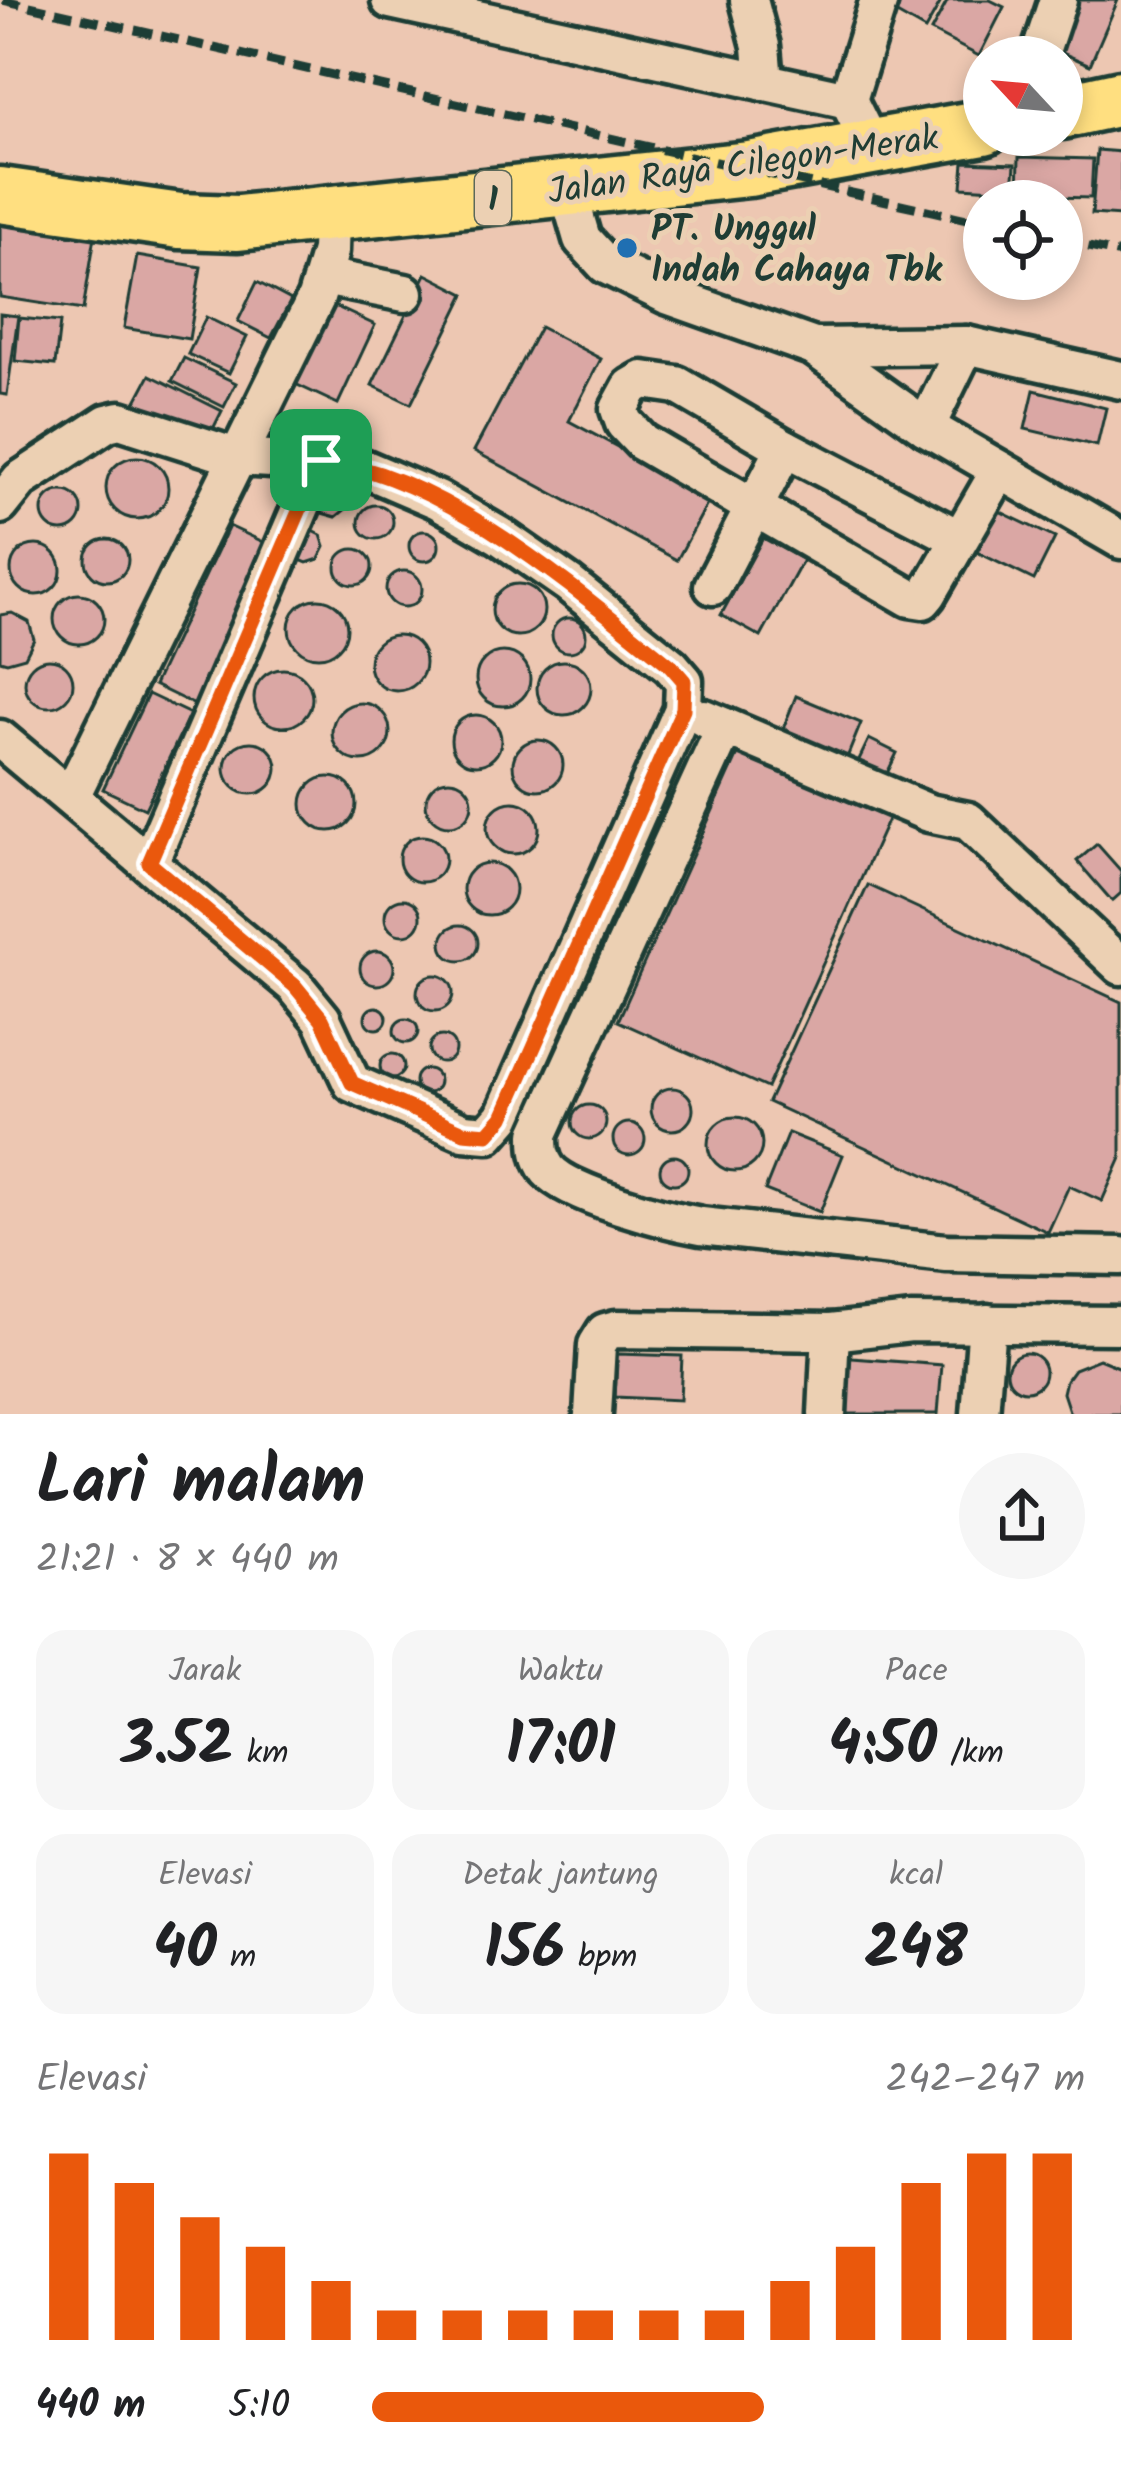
<!DOCTYPE html>
<html lang="id">
<head>
<meta charset="utf-8">
<style>
	body { margin:0; font-family:Kalam,sans-serif; background:#f6f6f6; color:#202124; height:100vh; display:flex; flex-direction:column; font-size:45px; white-space:nowrap }
	* { box-sizing:border-box; margin:0 }
	p { font-size:39px; color:#757577 }
	.icon { flex:none; width:66px; height:66px; fill:none; stroke:currentColor; stroke-width:2; stroke-linecap:round; stroke-linejoin:round }
	.map { position:relative; height:1414px; overflow:hidden }
	.drawer { display:flex; flex-direction:column; background:#fff; flex:1 }
	.drawer>* { flex:none }
	.needle { width:78px; rotate:296deg }
	.tools { position:absolute; left:963px; top:36px; display:grid; gap:24px }
	.tools a { display:grid; place-items:center; width:120px; height:120px; border-radius:50%; background:#fff; box-shadow:0 6px 18px #0003; font-size:60px }
	.pin { position:absolute; display:grid; place-items:center; width:102px; height:102px; color:#fff; margin:-51px; border-radius:24px; box-shadow:0 6px 18px #0006 }
	.round { display:grid; place-items:center; flex:none; width:126px; height:126px; border-radius:63px; background:#f6f6f6 }
	.overview { display:flex; align-items:center; justify-content:space-between; height:204px; padding:0 36px }
	h1 { font-size:66px; font-weight:700; line-height:90px }
	.figures { display:grid; grid-template-columns:repeat(3,1fr); gap:18px; height:204px; padding:12px 36px }
	.figures div { display:grid; align-content:center; border-radius:30px; background:#f6f6f6; text-align:center }
	.figures b { font-size:60px; font-weight:700 }
	.figures small { font-size:33px; font-weight:400 }
	.figures p { font-size:33px }
	.chart { height:336px; padding:24px 36px }
	.chart p { display:flex; justify-content:space-between }
	.chart svg { width:100%; height:216px; margin-top:12px; stroke:#ea580c; stroke-width:6 }
	ul { padding:0 36px; list-style:none; font-size:39px }
	li { display:grid; grid-template-columns:192px 144px 1fr; align-items:center; height:90px }
	li i { height:30px; border-radius:15px; background:#ea580c }
	.map>svg:first-child { display:block }
	.building { fill:#daa7a4; stroke:#1f3d34; stroke-width:3 }
	.lines { fill:none; stroke-linecap:round; stroke-linejoin:round }
	.minor-casing { stroke:#1f3d34; stroke-width:45 }
	.highway-casing { stroke:#1f3d34; stroke-width:63 }
	.minor { stroke:#ecd0b3; stroke-width:36 }
	.highway { stroke:#ffdf80; stroke-width:54 }
	.rail { stroke:#1f3d34; stroke-width:9; stroke-dasharray:18 9; stroke-linecap:butt }
	.route-casing { stroke:#fff; stroke-width:24 }
	.route { stroke:#ea580c; stroke-width:15 }
	.poi-dot { fill:#1f6fb2; stroke:#ecd0b3; stroke-width:4.5 }
	.labels { text-anchor:middle; stroke-width:10; stroke-linejoin:round; paint-order:stroke }
	.shield { fill:#ecd0b3; stroke:#5c695a; stroke-width:3 }
	.shield-label { font-size:33px; font-weight:bold; fill:#1f3d34 }
	.street-label { font-size:36px; fill:#1f3d34; stroke:#ecd0b3 }
	.poi-label { font-size:36px; font-weight:bold; fill:#1f3d34; stroke:#ecd0b3; text-anchor:start }
</style>
</head>
<body>
<div class="map">
<svg width="1121" height="1414" viewBox="0 0 1121 1414">
	<rect width="100%" height="100%" fill="#edc7b2"/>
	<filter id="ink" filterUnits="userSpaceOnUse"><feTurbulence type="fractalNoise" baseFrequency=".00833" numOctaves="2"/><feDisplacementMap in="SourceGraphic" scale="24" xChannelSelector="R" yChannelSelector="G"/><feConvolveMatrix kernelMatrix="1 2 1 2 8 2 1 2 1" color-interpolation-filters="sRGB"/></filter>
	<g filter="url(#ink)">
		<g class="building">
			<path d="M893 0H942L925 30 888 9Z"/>
			<path d="M948 0H990L1004 7 979 56 931 31Z"/>
			<path d="M1066 0H1118L1090 65 1046 46Z"/>
			<path d="M1097 150 1121 152V216L1092 214Z"/>
			<path d="M1019 157 1093 159 1091 198 1018 196Z"/>
			<path d="M964 162 1015 164 1013 190 962 187Z"/>
			<path d="M0 215 96 230 83 310 0 297Z"/>
			<path d="M137 256 201 267 189 339 124 328Z"/>
			<path d="M426 274 465 294 411 404 372 385Z"/>
			<path d="M257 282 291 300 271 338 238 321Z"/>
			<path d="M326 302 375 325 338 404 289 381Z"/>
			<path d="M0 314 18 316 7 395 0 394Z"/>
			<path d="M206 317 247 337 229 373 188 354Z"/>
			<path d="M19 318 60 322 55 365 15 361Z"/>
			<path d="M540 327 601 359 569 421 711 497 677 560 474 451Z"/>
			<path d="M184 358 236 383 224 407 172 381Z"/>
			<path d="M150 375 222 411 208 439 135 403Z"/>
			<path d="M1034 390 1106 408 1097 446 1025 429Z"/>
			<circle cx="137" cy="488" r="31"/>
			<path d="M326 483 339 484 348 495 347 508 336 517 318 512Z"/>
			<circle cx="62" cy="511" r="20"/>
			<circle cx="376" cy="522" r="17"/>
			<path d="M997 510 1055 538 1034 580 977 552Z"/>
			<path d="M229 526 270 545 195 705 154 685Z"/>
			<path d="M309 529 321 535 325 547 319 559 307 563 295 558Z"/>
			<circle cx="424" cy="546" r="15"/>
			<path d="M763 538 803 560 761 637 721 615Z"/>
			<circle cx="107" cy="560" r="21"/>
			<circle cx="36" cy="570" r="25"/>
			<circle cx="354" cy="567" r="18"/>
			<circle cx="404" cy="589" r="18"/>
			<circle cx="518" cy="610" r="26"/>
			<circle cx="79" cy="619" r="25"/>
			<circle cx="318" cy="628" r="29"/>
			<path d="M12 613 29 622 34 639 25 657 7 662 0 660V615Z"/>
			<circle cx="569" cy="635" r="17"/>
			<circle cx="397" cy="663" r="28"/>
			<circle cx="503" cy="679" r="27"/>
			<circle cx="49" cy="683" r="24"/>
			<circle cx="564" cy="688" r="27"/>
			<circle cx="283" cy="698" r="29"/>
			<path d="M148 694 190 714 145 809 103 789Z"/>
			<path d="M796 696 861 723 844 765 779 739Z"/>
			<circle cx="361" cy="732" r="29"/>
			<circle cx="476" cy="740" r="25"/>
			<path d="M869 739 897 753 880 788 852 774Z"/>
			<circle cx="538" cy="765" r="25"/>
			<circle cx="251" cy="768" r="26"/>
			<path d="M740 750 889 817 767 1088 618 1021Z"/>
			<circle cx="329" cy="804" r="27"/>
			<circle cx="449" cy="803" r="23"/>
			<circle cx="513" cy="828" r="26"/>
			<circle cx="422" cy="859" r="23"/>
			<path d="M1097 844 1121 871V893L1112 901 1077 861Z"/>
			<circle cx="489" cy="889" r="26"/>
			<path d="M868 885 1121 1002V1158L1102 1201 1069 1186 1048 1232 768 1102Z"/>
			<circle cx="403" cy="917" r="18"/>
			<circle cx="460" cy="943" r="18"/>
			<circle cx="377" cy="968" r="17"/>
			<circle cx="435" cy="993" r="18"/>
			<circle cx="376" cy="1018" r="11"/>
			<circle cx="406" cy="1031" r="12"/>
			<circle cx="442" cy="1049" r="13"/>
			<circle cx="392" cy="1066" r="12"/>
			<circle cx="427" cy="1081" r="12"/>
			<circle cx="672" cy="1109" r="21"/>
			<circle cx="589" cy="1122" r="17"/>
			<circle cx="735" cy="1144" r="27"/>
			<circle cx="629" cy="1139" r="16"/>
			<path d="M788 1133 843 1155 820 1212 765 1190Z"/>
			<circle cx="674" cy="1170" r="14"/>
			<circle cx="1026" cy="1372" r="19"/>
			<path d="M617 1354 682 1356 680 1400 615 1397Z"/>
			<path d="M839 1357 942 1365 938 1414H834Z"/>
			<path d="M1099 1359 1121 1368V1414H1070L1063 1393 1066 1380 1074 1369Z"/>
		</g>
		<g class="lines">
			<defs>
				<g id="minor">
					<path d="M390 0 848 100 871 146"/>
					<path d="M749 0 761 46 764 82"/>
					<path d="M1039 57 1058 0"/>
					<path d="M848 100 879 0"/>
					<path d="M568 191 582 239 606 265 667 295 814 347 926 427 1121 540"/>
					<path d="M324 277 405 293"/>
					<path d="M814 347 966 345 1121 380"/>
					<path d="M926 427 966 345"/>
					<path d="M0 505 20 480 107 423 120 420 236 457 354 464 438 500 500 536 569 584 671 666 684 681 683 709 503 1117 488 1134 464 1132 352 1083 322 1019 295 986 0 739"/>
					<path d="M958 538 785 448 677 385 643 380 631 387 619 409 624 423 642 442 910 598 923 600 928 594 1000 470"/>
					<path d="M713 586 785 448"/>
					<path d="M704 718 929 813 968 821 1121 966"/>
					<path d="M725 727 539 1134C539 1148 539 1158 548 1170 570 1195 666 1220 701 1226L946 1253 1121 1256"/>
					<path d="M71 796 316 298 330 251 331 214"/>
					<path d="M149 863 321 460"/>
					<path d="M593 1414 597 1345 605 1332 616 1329 831 1332 911 1323 1121 1325"/>
					<path d="M827 1414 831 1332"/>
					<path d="M980 1414 987 1323"/>
				</g>
				<g id="highway">
					<path d="M1062 111 1121 98"/>
					<path d="M0 195 180 221 238 223 749 169 984 127"/>
				</g>
			</defs>
			<use href="#minor" class="minor-casing"/>
			<use href="#highway" class="highway-casing"/>
			<use href="#minor" class="minor"/>
			<use href="#highway" class="highway"/>
			<g class="rail">
				<path d="M3 0 984 223"/>
				<path d="M1062 241 1121 254"/>
			</g>
		</g>
	</g>
	<g class="lines" filter="url(#ink)">
		<defs>
			<path id="route" d="M321 460C445 475 576 590 671 666L684 681 683 709 503 1117 488 1134 464 1132 352 1083 322 1019 295 986 149 863Z"/>
		</defs>
		<use href="#route" class="route-casing"/>
		<use href="#route" class="route"/>
	</g>
	<circle class="poi-dot" cx="627" cy="248" r="12"/>
	<g class="labels">
		<rect class="shield" x="475" y="171" width="36" height="54" rx="9"/>
		<g class="shield-label">
			<text x="493" y="210">1</text>
		</g>
		<g class="street-label">
			<text transform="translate(743 163) rotate(-8)" y="13">Jalan Raya Cilegon-Merak</text>
		</g>
		<g class="poi-label">
			<text x="651" y="240">PT. Unggul<tspan x="651" dy="41">Indah Cahaya Tbk</tspan></text>
		</g>
	</g>
</svg>
<div class="tools">
<a><svg class="needle" viewBox="-14 -14 28 28"><path d="M0-13l5 13h-10z" fill="#e53935"/><path d="M0 13l5-13h-10z" fill="#757577"/></svg></a>
<a><svg class="icon" aria-label="locate" viewBox="0 0 24 24"><circle cx="12" cy="12" r="6"/><path d="M12 2v4M12 18v4M2 12h4M18 12h4"/></svg></a>
</div>
<div class="pin" style="left:321px;top:460px;background:#1e9e55"><svg class="icon" aria-label="arrive" viewBox="0 0 24 24"><path d="M6 21V4h12l-3 4 3 4H6"/></svg></div>
</div>
<section class="drawer">
<div class="overview"><div><h1>Lari malam</h1><p>21:21 · 8 × 440 m</p></div><a class="round"><svg class="icon" aria-label="share" viewBox="0 0 24 24"><path d="M12 15V3M7 8l5-5 5 5M5 13v7h14v-7"/></svg></a></div>
<div class="figures">
<div><p>Jarak</p><b>3.52<small> km</small></b></div>
<div><p>Waktu</p><b>17:01</b></div>
<div><p>Pace</p><b>4:50<small> /km</small></b></div>
</div>
<div class="figures">
<div><p>Elevasi</p><b>40<small> m</small></b></div>
<div><p>Detak jantung</p><b>156<small> bpm</small></b></div>
<div><p>kcal</p><b>248</b></div>
</div>
<div class="chart"><p><span>Elevasi</span>242–247 m</p>
<svg viewBox="0 0 160 44" preserveAspectRatio="none"><path d="M5 44V6M15 44V12M25 44V19M35 44V25M45 44V32M55 44V38M65 44V38M75 44V38M85 44V38M95 44V38M105 44V38M115 44V32M125 44V25M135 44V12M145 44V6M155 44V6"/></svg>
</div>
<ul>
<li><b>440 m</b>5:10<i style="width:55%"></i></li>
</ul>
</section>
</body>
</html>
